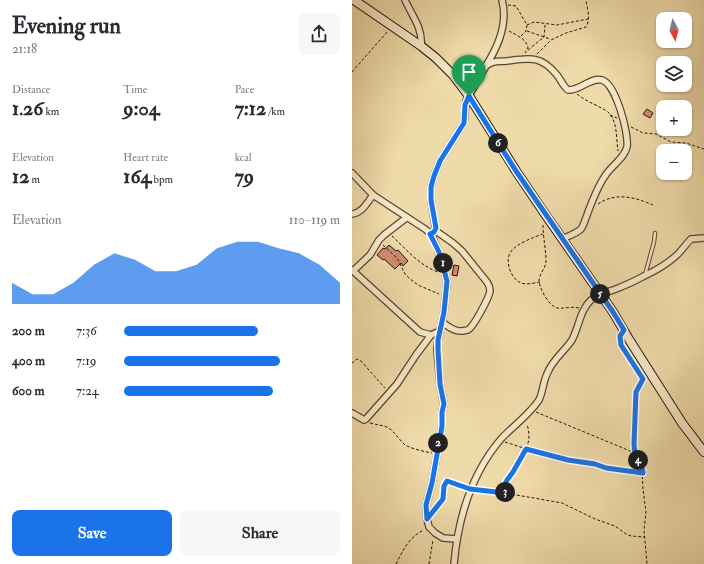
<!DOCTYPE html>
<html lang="en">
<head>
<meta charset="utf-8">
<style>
	body { margin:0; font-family:"IM FELL Double Pica",serif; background:#f7f7f7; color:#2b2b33; height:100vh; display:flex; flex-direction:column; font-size:15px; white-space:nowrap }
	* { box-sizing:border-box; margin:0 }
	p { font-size:13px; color:#7c7c81 }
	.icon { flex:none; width:22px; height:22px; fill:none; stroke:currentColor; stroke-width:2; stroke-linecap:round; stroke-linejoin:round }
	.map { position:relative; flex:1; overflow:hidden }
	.side { display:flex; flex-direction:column; background:#fff; width:352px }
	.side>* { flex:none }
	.needle { width:26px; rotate:173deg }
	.buttons { position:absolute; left:304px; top:12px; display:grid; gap:8px }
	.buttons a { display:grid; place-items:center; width:36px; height:36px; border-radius:8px; background:#fff; box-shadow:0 1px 3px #0004; font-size:20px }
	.pin { position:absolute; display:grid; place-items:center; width:34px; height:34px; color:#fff; margin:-41px -17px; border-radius:50% 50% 50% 0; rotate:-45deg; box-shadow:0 0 4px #0007 }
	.pin .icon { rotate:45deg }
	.km { position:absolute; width:20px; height:20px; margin:-10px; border-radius:50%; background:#222; color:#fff; font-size:11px; line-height:20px; text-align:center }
	.round { display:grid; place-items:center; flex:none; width:42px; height:42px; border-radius:8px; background:#f7f7f7 }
	.overview { display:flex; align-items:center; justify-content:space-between; height:68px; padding:0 12px }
	h1 { font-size:22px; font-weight:700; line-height:30px }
	.stats { display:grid; grid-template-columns:repeat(3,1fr); gap:6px; height:68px; padding:4px 12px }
	.stats div { display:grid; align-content:center }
	.stats b { font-size:20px; font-weight:700 }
	.stats small { font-size:11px; font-weight:400 }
	.stats p { font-size:11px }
	.chart { height:112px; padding:8px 12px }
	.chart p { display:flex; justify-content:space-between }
	.chart svg { width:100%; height:72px; margin-top:4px; fill:#1a73e8; opacity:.7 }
	.action { display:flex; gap:8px; margin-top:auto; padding:8px 12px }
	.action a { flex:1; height:46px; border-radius:8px; background:#1a73e8; color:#fff; font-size:16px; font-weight:700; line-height:46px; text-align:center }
	.action a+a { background:#f7f7f7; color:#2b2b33 }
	ul { padding:0 12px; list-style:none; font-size:13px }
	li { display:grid; grid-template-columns:64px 48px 1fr; align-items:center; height:30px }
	li i { height:10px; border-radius:5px; background:#1a73e8 }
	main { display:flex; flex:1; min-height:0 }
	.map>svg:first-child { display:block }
	.building { fill:#cf8c73; stroke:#271503 }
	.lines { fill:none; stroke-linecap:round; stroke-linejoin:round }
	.lane-casing { stroke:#59462c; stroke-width:4.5 }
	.street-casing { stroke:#59462c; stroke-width:8 }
	.secondary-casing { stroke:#271503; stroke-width:10 }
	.path { stroke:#271503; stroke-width:1; stroke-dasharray:3 2; stroke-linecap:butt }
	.lane { stroke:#f5e7c7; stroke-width:2.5 }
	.street { stroke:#f5e7c7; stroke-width:5.5 }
	.secondary { stroke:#f5e7c7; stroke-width:8 }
	.route-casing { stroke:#fff; stroke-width:8 }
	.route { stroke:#1a73e8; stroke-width:5 }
</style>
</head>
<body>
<main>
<section class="side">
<div class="overview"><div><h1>Evening run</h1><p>21:18</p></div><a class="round"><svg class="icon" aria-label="share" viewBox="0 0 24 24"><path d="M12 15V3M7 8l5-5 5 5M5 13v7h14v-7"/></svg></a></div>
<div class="stats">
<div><p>Distance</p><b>1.26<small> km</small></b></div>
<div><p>Time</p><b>9:04</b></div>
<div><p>Pace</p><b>7:12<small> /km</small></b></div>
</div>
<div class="stats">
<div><p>Elevation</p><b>12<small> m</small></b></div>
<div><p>Heart rate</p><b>164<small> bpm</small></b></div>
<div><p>kcal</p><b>79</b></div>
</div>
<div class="chart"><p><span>Elevation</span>110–119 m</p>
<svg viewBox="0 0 160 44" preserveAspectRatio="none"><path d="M0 44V31L10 38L20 38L30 31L40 20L50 13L60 17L70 24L80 24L90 20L100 10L110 6L120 6L130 10L140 13L150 20L160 31V44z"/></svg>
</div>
<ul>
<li><b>200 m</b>7:36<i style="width:62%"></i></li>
<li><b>400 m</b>7:19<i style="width:72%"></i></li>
<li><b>600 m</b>7:24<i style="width:69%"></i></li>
</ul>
<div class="action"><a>Save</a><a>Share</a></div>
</section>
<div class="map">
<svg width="352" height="564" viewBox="0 0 352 564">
	<rect width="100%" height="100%" fill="#efdaa9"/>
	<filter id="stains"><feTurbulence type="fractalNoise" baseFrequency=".005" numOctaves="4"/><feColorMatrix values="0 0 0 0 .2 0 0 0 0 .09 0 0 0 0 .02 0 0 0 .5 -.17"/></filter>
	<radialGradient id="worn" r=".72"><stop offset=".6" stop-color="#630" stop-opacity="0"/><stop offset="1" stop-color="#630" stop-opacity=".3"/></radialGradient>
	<g class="building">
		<path d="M295 109 301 113 298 118 291 114Z"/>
		<path d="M37 245 44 251 46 250 56 261 51 266 49 263 43 269 32 259 31 260 25 255 31 248 33 249Z"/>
		<path d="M102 265 107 266 105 276 100 275Z"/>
	</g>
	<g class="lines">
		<defs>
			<path id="lane" d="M293 275 302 242 303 233"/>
			<g id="street">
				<path d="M53 0C60 16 71 28 69 46"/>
				<path d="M135 64C147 45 156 23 150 0"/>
				<path d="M0 173 21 195 73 229 79 234 87 252 95 281 92 312 86 340 85 350 88 384 92 404 90 412V426L80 483 74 505 75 519 77 527 83 533 91 538 104 539"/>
				<path d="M0 214C10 213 15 203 21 195"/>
				<path d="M84 231 101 243 110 251 135 282C137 285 138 288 138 291 137 298 122 326 116 330 115 330 111 331 110 331 102 332 96 326 90 322"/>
				<path d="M79 234 84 231 79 200V187L82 176 88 161 112 123 114 101 134 66C141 60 147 62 155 61 177 58 189 55 205 75 209 80 211 86 216 90 228 91 238 77 250 80 264 84 277 134 275 147 272 159 259 166 253 176 246 186 239 204 235 215 233 220 232 225 229 229 224 234 216 236 210 239"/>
				<path d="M0 270 68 332 79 335 88 331"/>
				<path d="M1 271 18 255 27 240 32 235 54 218"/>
				<path d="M0 413 12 420 14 419 45 384 64 355 79 335"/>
				<path d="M102 564C106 519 119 474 149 439 161 426 177 415 187 400 191 392 191 382 195 374 200 360 212 352 220 340 227 327 228 310 239 300 246 294 256 292 264 289 274 285 283 281 292 276 303 271 315 264 325 255 330 250 334 244 339 239L352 238"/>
			</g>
			<path id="secondary" d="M2 0 69 46 84 58 101 75 117 96 164 171 193 214 261 312 278 341 330 423 352 452"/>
		</defs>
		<use href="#lane" class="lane-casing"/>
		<use href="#street" class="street-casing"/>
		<use href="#secondary" class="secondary-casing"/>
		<g class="path">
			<path d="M156 5 164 6 175 25 174 31 168 37"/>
			<path d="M175 25 182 22 205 25 236 19"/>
			<path d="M157 31C164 35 175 39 176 48L173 53"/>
			<path d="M175 31 198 39"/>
			<path d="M176 50 192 37 193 25"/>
			<path d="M185 54 199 40 214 33 234 27C239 19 235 8 234 0"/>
			<path d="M0 72 35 32"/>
			<path d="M225 94C235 102 243 104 253 110 266 117 264 138 266 151"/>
			<path d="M258 115 265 118"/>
			<path d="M279 127 291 133 304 134 319 142 334 143 352 149"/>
			<path d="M246 204C263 192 283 197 301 205"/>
			<path d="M191 225C191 237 194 250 194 262 193 269 188 273 187 280 187 288 197 306 205 308 212 309 219 306 227 308"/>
			<path d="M40 236C54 249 68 266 86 272"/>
			<path d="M31 245 45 258 53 274 58 279 66 285 87 294"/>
			<path d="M188 282C182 283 174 285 169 283 159 279 153 262 158 253 163 244 182 237 191 234"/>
			<path d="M269 340 272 350 291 379 285 392 282 444 283 454 290 470 291 489 294 512 292 530 295 564"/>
			<path d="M0 363 5 359 9 361 33 388"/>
			<path d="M184 412 283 453"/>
			<path d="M18 423C25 425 31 425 37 428 43 433 47 439 52 444 56 448 74 452 80 453"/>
			<path d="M153 442 187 453 216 460 243 464 265 470 290 473"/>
			<path d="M125 491 153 493 210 503 243 519 263 526 274 534 279 536 293 537"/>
			<path d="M153 493C153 484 155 481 160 473 164 468 166 462 169 457 177 444 179 439 175 424"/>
			<path d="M81 512 91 499 93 483 97 481 112 488"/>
			<path d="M44 564C51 550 57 537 72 530"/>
			<path d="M77 564 81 540"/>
		</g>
		<use href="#lane" class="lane"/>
		<use href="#street" class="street"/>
		<use href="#secondary" class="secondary"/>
	</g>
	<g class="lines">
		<defs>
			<path id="route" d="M117 96 164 171 261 312 272 330 268 336 269 345 291 379 284 392 282 444 283 454 290 467 291 473 254 468 243 464 216 460 174 449 161 472 155 480 153 484V493L118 489 95 481 92 486 91 499 75 519 74 505 80 483 90 426V412L92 404 88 384 86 350V340L92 312 95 281 87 252 78 234 82 232 84 228 79 200V187L82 176 88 161 112 123 113 105Z"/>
		</defs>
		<use href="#route" class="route-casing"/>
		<use href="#route" class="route"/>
	</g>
	<rect width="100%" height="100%" filter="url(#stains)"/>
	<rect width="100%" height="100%" fill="url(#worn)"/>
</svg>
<div class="buttons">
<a><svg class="needle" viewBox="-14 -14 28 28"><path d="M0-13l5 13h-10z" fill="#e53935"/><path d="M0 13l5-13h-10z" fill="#7c7c81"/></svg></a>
<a><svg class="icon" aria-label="layers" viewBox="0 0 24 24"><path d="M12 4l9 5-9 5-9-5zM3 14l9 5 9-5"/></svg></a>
<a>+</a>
<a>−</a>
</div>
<div class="pin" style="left:117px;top:96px;background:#1e9e55"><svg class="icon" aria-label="arrive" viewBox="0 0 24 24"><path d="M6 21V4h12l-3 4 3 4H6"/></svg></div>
<b class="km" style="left:91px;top:263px">1</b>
<b class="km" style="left:86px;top:443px">2</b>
<b class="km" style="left:153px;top:492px">3</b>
<b class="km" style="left:286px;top:460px">4</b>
<b class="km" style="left:248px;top:294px">5</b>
<b class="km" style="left:146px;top:143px">6</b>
</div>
</main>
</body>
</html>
